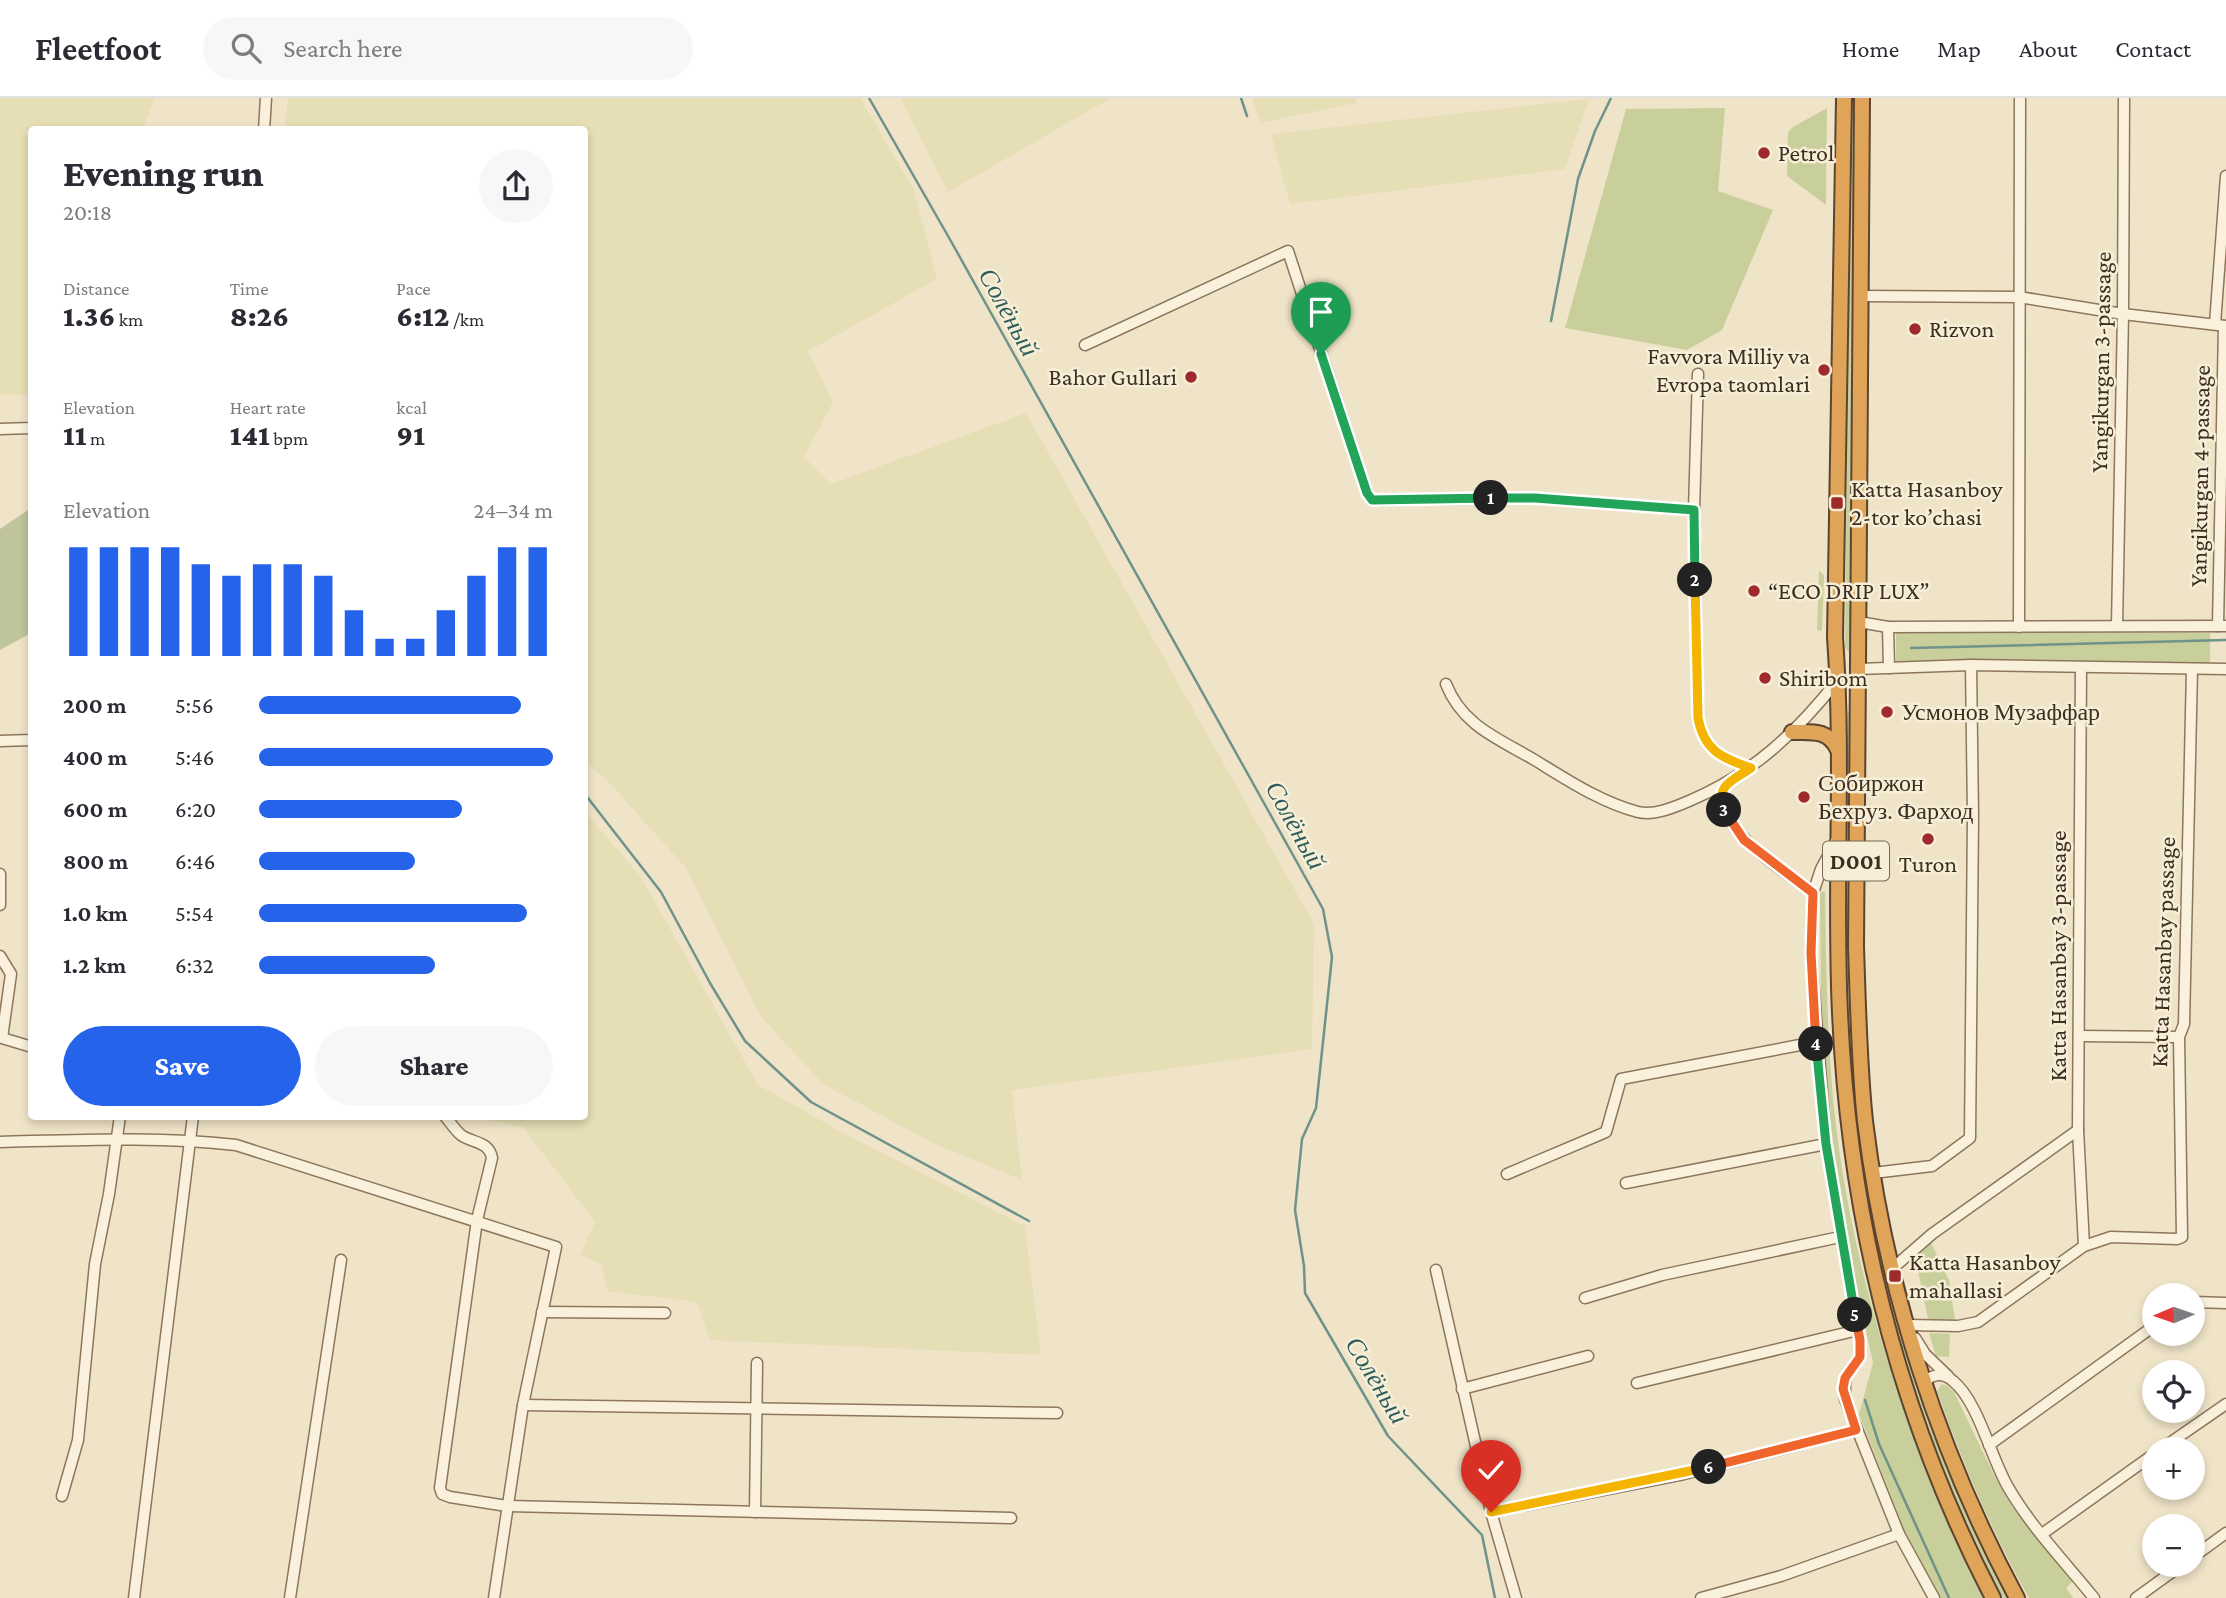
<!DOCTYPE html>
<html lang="en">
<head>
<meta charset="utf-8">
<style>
	body { margin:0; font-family:"Crimson Pro",serif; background:#f7f7f7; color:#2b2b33; height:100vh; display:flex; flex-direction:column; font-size:26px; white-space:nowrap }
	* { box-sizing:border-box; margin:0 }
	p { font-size:23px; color:#7c7c81 }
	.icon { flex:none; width:38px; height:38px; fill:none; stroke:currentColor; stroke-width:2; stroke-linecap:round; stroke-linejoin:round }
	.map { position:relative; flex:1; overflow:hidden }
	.sheet { position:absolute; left:28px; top:28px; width:560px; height:994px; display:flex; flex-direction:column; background:#fff; border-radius:7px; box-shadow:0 4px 10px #0003 }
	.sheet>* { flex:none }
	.needle { width:46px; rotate:268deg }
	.tools { position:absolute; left:2142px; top:1185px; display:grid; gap:14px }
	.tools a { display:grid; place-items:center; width:63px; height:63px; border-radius:50%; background:#fff; box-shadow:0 4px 10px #0003; font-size:35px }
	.pin { position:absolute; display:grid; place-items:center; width:60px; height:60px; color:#fff; margin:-72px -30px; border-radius:50% 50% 50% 0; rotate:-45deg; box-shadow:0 0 7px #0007 }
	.pin .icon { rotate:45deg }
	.km { position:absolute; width:35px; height:35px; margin:-18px; border-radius:50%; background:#222; color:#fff; font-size:19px; line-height:35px; text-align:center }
	.round { display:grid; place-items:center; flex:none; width:74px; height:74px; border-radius:37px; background:#f7f7f7 }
	.overview { display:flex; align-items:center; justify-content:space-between; height:119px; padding:0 35px }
	h1 { font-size:38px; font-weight:800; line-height:52px }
	.figures { display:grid; grid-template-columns:repeat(3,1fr); gap:10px; height:119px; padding:7px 35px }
	.figures div { display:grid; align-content:center }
	.figures b { font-size:30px; font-weight:800 }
	.figures small { font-size:19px; font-weight:400 }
	.figures p { font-size:19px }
	.chart { height:196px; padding:14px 35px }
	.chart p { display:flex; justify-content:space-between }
	.chart svg { width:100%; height:126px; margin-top:7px; stroke:#2563eb; stroke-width:6 }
	.action { display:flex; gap:14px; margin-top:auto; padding:14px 35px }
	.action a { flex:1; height:80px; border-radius:42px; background:#2563eb; color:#fff; font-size:28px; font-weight:800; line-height:80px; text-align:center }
	.action a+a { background:#f7f7f7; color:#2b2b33 }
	ul { padding:0 35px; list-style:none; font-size:23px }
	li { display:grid; grid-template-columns:112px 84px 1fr; align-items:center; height:52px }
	li i { height:18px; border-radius:9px; background:#2563eb }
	header { display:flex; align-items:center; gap:42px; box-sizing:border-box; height:98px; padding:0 35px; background:#fff; border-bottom:2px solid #e1e1e2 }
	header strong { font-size:33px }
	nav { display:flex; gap:38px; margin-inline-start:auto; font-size:24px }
	.search { width:490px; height:63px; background:#f7f7f7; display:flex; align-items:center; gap:18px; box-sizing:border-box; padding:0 24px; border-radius:38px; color:#7c7c81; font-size:26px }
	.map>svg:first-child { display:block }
	.farmland { fill:#e6deb5 }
	.green { fill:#c9cf9b }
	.cemetery { fill:#bfc49a }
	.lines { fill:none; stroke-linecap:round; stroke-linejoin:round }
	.stream { stroke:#6f938a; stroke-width:2.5 }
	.minor-casing { stroke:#8d765c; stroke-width:13 }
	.highway-casing { stroke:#5b4430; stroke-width:18 }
	.minor { stroke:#faf1dc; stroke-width:10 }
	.highway { stroke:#e0a458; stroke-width:14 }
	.split-1-casing { stroke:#fff; stroke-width:14 }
	.split-2-casing { stroke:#fff; stroke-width:14 }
	.split-3-casing { stroke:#fff; stroke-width:14 }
	.split-4-casing { stroke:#fff; stroke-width:14 }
	.split-5-casing { stroke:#fff; stroke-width:14 }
	.split-6-casing { stroke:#fff; stroke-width:14 }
	.split-7-casing { stroke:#fff; stroke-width:14 }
	.split-1 { stroke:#22a559; stroke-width:9 }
	.split-2 { stroke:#22a559; stroke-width:9 }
	.split-3 { stroke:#f5b400; stroke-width:9 }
	.split-4 { stroke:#f0652b; stroke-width:9 }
	.split-5 { stroke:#22a559; stroke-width:9 }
	.split-6 { stroke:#f0652b; stroke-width:9 }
	.split-7 { stroke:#f5b400; stroke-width:9 }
	.poi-dot { fill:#9e2a2b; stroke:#f7eed8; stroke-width:2.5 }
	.labels { text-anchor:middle; stroke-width:5; stroke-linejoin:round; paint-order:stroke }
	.shield { fill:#f7eed8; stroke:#756857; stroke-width:2 }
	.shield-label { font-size:23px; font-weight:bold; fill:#3d2e20 }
	.poi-label { font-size:24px; fill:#3d2e20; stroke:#f7eed8; text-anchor:start }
	.street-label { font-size:24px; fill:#3d2e20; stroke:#f7eed8 }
	.water-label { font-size:26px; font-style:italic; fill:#2f5d5a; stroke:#f7eed8 }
</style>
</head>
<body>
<header>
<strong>Fleetfoot</strong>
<div class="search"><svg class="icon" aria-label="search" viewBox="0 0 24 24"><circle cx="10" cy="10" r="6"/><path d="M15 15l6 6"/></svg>Search here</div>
<nav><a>Home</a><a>Map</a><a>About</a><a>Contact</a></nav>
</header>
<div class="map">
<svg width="2226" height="1500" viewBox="0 0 2226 1500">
	<rect width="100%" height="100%" fill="#f0e4c8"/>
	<g class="farmland">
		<path d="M0 0H154L143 31 32 32 31 297H0Z"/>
		<path d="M288 0H860L913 90 937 181 808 253 833 304 804 359 831 386 1026 315 1314 826 1312 951 1012 992 1022 1082 933 1045 823 986 761 919 686 770 605 680 585 664 584 32 285 31Z"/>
		<path d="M900 0H1111L948 94Z"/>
		<path d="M1252 0H1355L1356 5 1261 25Z"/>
		<path d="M1589 1 1565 71 1290 106 1271 36Z"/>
		<path d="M585 714 641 779 758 987 836 1031 1025 1128 1041 1257 710 1242 697 1204 607 1193 602 1166 580 1157 595 1124 523 1029 473 1019 584 1018Z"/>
	</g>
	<g class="green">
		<path d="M1850 0H1856L1851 556 1845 550Z"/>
		<path d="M1725 10 1718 93 1773 112 1722 232 1687 252 1565 230 1626 11Z"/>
		<path d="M1827 10 1826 107 1787 78 1788 34 1793 29Z"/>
		<path d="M1819 473 1824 477 1822 532 1820 533 1817 532Z"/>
		<path d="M1896 534 2210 535V566L1896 564Z"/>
		<path d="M1851 614C1850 734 1843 862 1855 980 1857 1008 1863 1036 1868 1064 1873 1097 1877 1131 1883 1163 1908 1281 1955 1393 2009 1500H2003C1926 1356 1871 1191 1853 1028 1838 891 1844 752 1845 615Z"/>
		<path d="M1825 793C1826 865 1827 938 1834 1010 1852 1179 1908 1350 1986 1500H1940L1907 1439 1859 1316 1873 1265 1846 1138 1828 1023 1821 910 1820 795Z"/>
		<path d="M1931 1145 1949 1182 1955 1222 1928 1221 1915 1158Z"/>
		<path d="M1929 1235 1950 1236 1949 1259 1936 1258Z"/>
		<path d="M1942 1286 1948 1288 1954 1294 1994 1377 2012 1409 2073 1483 2066 1490 2073 1500H2029C1992 1434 1962 1364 1937 1293Z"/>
	</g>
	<path class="cemetery" d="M31 410V535L0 552V431Z"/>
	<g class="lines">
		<g class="stream">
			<path d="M869 0 952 145 1323 811 1332 859 1316 1010 1302 1041 1295 1112 1304 1168 1305 1195 1388 1338 1482 1437 1495 1500"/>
			<path d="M1241 0 1247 18"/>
			<path d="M1551 223 1578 81 1595 33 1611 0"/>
			<path d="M1911 550 2226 542"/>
			<path d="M584 695 661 794 710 885 745 943 811 1004 1029 1123"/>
			<path d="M1865 1302 1879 1346 1949 1500"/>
		</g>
		<defs>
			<g id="minor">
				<path d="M264 32 266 0"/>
				<path d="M1861 198 2019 199 2123 216 2226 228"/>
				<path d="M2215 226 2226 78"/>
				<path d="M1085 247 1288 153 1367 395 1372 402 1535 400 1694 412"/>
				<path d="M1698 276 1694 412 1698 620C1704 652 1721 660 1750 670"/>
				<path d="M0 331 32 330"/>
				<path d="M1859 524 1888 529 2226 528"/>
				<path d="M2117 528 2123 216 2124 0"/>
				<path d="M2218 528 2224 228"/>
				<path d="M1888 529 1889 570"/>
				<path d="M2019 529 2020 0"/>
				<path d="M2081 569 2078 1032 2084 1148"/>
				<path d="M1858 571 1971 567 2226 571"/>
				<path d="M1446 586C1462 627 1497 640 1533 661 1566 681 1600 704 1638 714 1654 718 1675 709 1689 703 1751 677 1796 635 1837 583"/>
				<path d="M0 643 32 642"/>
				<path d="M1725 687 1720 697C1730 743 1779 768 1813 795"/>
				<path d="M1837 741 1821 771 1813 795 1811 855 1826 1046 1860 1242V1259L1845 1280V1301L1899 1436 1934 1500"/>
				<path d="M0 776V807"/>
				<path d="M0 858 11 876 2 940 32 949"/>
				<path d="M2079 938 2179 939"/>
				<path d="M445 1018C450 1024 455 1032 461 1037 472 1045 489 1043 492 1060L477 1122 440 1390 442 1396 450 1399 507 1408 1011 1420"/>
				<path d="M0 1044C79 1042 157 1038 236 1047L556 1149 523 1307 494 1500"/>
				<path d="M1873 1075 1932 1068 1970 1040 1973 718 1971 567"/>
				<path d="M1507 1076 1606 1034 1621 981 1816 944"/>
				<path d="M1626 1085 1826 1046"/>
				<path d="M1893 1170 1932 1136 2078 1032"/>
				<path d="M1436 1172 1491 1414 1516 1500"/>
				<path d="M1585 1200 1662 1177 1840 1139"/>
				<path d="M2193 1204 2226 1205"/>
				<path d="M542 1214 665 1215"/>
				<path d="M1908 1227 1958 1228 1978 1224 2084 1148 2111 1139 2177 1141 2182 1139 2179 939 2184 926 2192 571"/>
				<path d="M1915 1240 1925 1256 1948 1278"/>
				<path d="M1925 1284C1933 1275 1944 1275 1953 1283 1978 1303 1991 1360 2008 1389 2031 1429 2065 1464 2094 1500"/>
				<path d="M1637 1285 1858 1232"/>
				<path d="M1462 1291 1588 1258"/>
				<path d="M523 1307 1057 1315"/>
				<path d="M1989 1347 2154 1228"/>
				<path d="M2161 1351 2226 1306"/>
				<path d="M62 1398 78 1342 95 1166 109 1096 120 1018"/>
				<path d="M755 1414 757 1265"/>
				<path d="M1491 1414 1684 1376 1856 1332"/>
				<path d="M2042 1436 2154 1356"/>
				<path d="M2193 1459 2226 1435"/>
				<path d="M134 1500 193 1018"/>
				<path d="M290 1500 341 1162"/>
				<path d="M1701 1500 1781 1478 1899 1436"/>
				<path d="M2136 1500 2183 1466"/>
			</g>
			<g id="highway">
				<path d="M1844 0 1835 539C1844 664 1834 790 1840 915 1849 1121 1898 1317 1993 1500"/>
				<path d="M1862 0 1856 849C1858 907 1859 966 1865 1023 1885 1189 1938 1353 2017 1500"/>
				<path d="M1792 634C1811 634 1829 631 1838 652"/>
			</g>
		</defs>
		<use href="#minor" class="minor-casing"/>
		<use href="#highway" class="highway-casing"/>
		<use href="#minor" class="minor"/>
		<use href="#highway" class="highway"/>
	</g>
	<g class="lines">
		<defs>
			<path id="split-1" d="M1321 256 1367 395 1372 402 1491 400"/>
			<path id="split-2" d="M1491 400H1535L1694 412 1695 482"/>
			<path id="split-3" d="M1695 482 1698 620C1704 652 1721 660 1751 670 1732 683 1715 687 1724 712"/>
			<path id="split-4" d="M1724 712 1744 742 1813 795 1811 855 1816 946"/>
			<path id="split-5" d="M1816 946 1826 1046 1855 1217"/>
			<path id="split-6" d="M1709 1369 1856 1332 1843 1291 1845 1280 1860 1259V1242L1855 1217"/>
			<path id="split-7" d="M1491 1414 1709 1369"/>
		</defs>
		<use href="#split-1" class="split-1-casing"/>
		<use href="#split-2" class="split-2-casing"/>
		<use href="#split-3" class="split-3-casing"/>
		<use href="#split-4" class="split-4-casing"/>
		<use href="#split-5" class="split-5-casing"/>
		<use href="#split-6" class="split-6-casing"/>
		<use href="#split-7" class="split-7-casing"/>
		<use href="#split-1" class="split-1"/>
		<use href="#split-2" class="split-2"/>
		<use href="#split-3" class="split-3"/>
		<use href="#split-4" class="split-4"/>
		<use href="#split-5" class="split-5"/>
		<use href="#split-6" class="split-6"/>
		<use href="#split-7" class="split-7"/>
	</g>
	<g class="poi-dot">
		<circle cx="1764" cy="55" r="7"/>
		<circle cx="1915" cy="231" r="7"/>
		<circle cx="1824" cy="272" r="7"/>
		<circle cx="1191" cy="279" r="7"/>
		<rect x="1830" y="398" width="14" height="14" rx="3.5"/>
		<circle cx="1754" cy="493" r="7"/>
		<circle cx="1765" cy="580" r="7"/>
		<circle cx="1887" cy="614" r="7"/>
		<circle cx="1804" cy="699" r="7"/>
		<circle cx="1928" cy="741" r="7"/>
		<rect x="1888" y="1171" width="14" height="14" rx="3.5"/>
	</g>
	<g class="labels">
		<rect class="shield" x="1823" y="743.5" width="66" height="39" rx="5"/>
		<g class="shield-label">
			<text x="1856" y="771">D001</text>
		</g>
		<g class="poi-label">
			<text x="1778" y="63">Petrol</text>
			<text x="1929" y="239">Rizvon</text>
			<text x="1810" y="266" text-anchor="end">Favvora Milliy va<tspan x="1810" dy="28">Evropa taomlari</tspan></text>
			<text x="1177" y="287" text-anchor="end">Bahor Gullari</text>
			<text x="1851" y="399">Katta Hasanboy<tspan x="1851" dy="28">2-tor ko’chasi</tspan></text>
			<text x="1768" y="501">“ECO DRIP LUX”</text>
			<text x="1779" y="588">Shiribom</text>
			<text x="1901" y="622">Усмонов Музаффар</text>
			<text x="1818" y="693">Собиржон<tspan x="1818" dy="28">Бехруз. Фарход</tspan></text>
			<text x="1928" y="774" text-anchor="middle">Turon</text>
			<text x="1909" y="1172">Katta Hasanboy<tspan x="1909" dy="28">mahallasi</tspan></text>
		</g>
		<g class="street-label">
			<text transform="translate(2101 264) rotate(-89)" y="8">Yangikurgan 3-passage</text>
			<text transform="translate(2200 378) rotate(-89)" y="8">Yangikurgan 4-passage</text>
			<text transform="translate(2163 854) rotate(-88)" y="8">Katta Hasanbay passage</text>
			<text transform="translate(2058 858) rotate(-90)" y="8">Katta Hasanbay 3-passage</text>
		</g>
		<g class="water-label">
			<text transform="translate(1009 214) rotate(61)" y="9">Солёный</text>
			<text transform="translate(1296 727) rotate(61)" y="9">Солёный</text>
			<text transform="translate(1377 1282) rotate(59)" y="9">Солёный</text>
		</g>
	</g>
</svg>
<div class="tools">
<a><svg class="needle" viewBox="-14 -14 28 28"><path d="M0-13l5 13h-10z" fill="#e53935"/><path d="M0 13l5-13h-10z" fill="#7c7c81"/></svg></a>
<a><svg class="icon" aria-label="locate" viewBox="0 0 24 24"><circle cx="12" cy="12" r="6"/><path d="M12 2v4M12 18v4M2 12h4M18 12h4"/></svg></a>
<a>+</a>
<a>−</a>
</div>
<div class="pin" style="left:1321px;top:256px;background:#1e9e55"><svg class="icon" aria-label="arrive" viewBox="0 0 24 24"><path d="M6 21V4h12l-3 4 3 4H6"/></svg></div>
<div class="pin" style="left:1491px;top:1414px;background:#d93025"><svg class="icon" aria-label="check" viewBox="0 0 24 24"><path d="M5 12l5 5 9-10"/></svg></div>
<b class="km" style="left:1491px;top:400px">1</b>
<b class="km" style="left:1695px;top:482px">2</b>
<b class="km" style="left:1724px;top:712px">3</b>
<b class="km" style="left:1816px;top:946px">4</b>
<b class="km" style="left:1855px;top:1217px">5</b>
<b class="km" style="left:1709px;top:1369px">6</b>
<section class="sheet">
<div class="overview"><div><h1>Evening run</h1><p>20:18</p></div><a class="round"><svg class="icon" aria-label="share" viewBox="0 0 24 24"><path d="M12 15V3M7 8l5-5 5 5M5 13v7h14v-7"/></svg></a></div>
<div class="figures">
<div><p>Distance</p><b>1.36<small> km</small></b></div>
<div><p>Time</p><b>8:26</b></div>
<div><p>Pace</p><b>6:12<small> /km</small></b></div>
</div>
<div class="figures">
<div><p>Elevation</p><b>11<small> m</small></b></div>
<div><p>Heart rate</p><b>141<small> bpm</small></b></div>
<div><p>kcal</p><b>91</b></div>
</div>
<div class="chart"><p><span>Elevation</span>24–34 m</p>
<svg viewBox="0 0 160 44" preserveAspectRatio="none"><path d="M5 44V6M15 44V6M25 44V6M35 44V6M45 44V12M55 44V16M65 44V12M75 44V12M85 44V16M95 44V28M105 44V38M115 44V38M125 44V28M135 44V16M145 44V6M155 44V6"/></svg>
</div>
<ul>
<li><b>200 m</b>5:56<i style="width:89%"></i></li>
<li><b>400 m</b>5:46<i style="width:100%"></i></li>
<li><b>600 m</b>6:20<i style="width:69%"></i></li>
<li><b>800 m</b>6:46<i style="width:53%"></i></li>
<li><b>1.0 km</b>5:54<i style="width:91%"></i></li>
<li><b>1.2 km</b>6:32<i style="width:60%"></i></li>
</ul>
<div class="action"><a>Save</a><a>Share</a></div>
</section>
</div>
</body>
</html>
